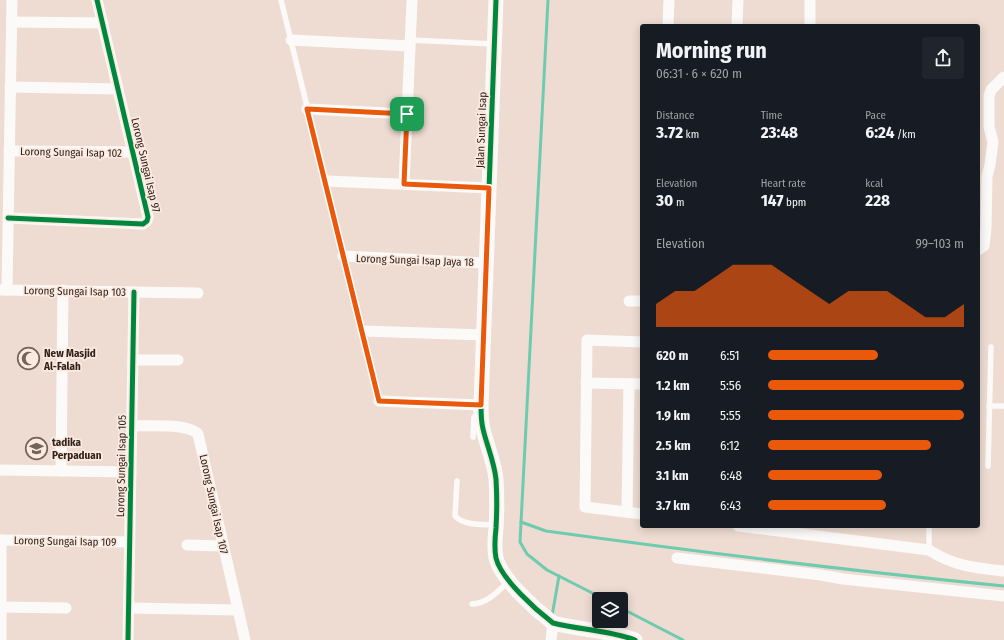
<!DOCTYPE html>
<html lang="en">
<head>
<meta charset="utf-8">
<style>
	body { margin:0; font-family:"Fira Sans Condensed",sans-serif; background:#20242c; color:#f1f3f6; height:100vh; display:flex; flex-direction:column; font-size:15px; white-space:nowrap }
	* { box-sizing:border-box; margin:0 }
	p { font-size:13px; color:#9ea1a6 }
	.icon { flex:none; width:22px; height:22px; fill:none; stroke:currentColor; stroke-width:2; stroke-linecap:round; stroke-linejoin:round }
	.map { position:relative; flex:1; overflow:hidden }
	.sheet { position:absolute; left:640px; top:24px; width:340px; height:504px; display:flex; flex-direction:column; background:#171b24; border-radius:4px; box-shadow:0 2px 10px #0003 }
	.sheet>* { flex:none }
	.fabs { position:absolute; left:592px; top:592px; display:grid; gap:8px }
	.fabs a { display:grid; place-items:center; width:36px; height:36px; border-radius:4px; background:#171b24; box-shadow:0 2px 10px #0003; font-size:20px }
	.pin { position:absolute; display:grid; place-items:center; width:34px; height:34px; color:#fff; margin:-17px; border-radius:8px; box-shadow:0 2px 6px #0006 }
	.round { display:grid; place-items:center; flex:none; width:42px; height:42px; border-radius:4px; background:#20242c }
	.headline { display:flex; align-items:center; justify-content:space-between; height:68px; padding:0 16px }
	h1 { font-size:22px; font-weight:700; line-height:30px }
	.metrics { display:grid; grid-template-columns:repeat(3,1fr); gap:6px; height:68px; padding:4px 16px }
	.metrics div { display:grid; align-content:center }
	.metrics b { font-size:17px; font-weight:700 }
	.metrics small { font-size:11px; font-weight:400 }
	.metrics p { font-size:11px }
	.chart { height:112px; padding:8px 16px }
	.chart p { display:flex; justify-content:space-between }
	.chart svg { width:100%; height:72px; margin-top:4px; fill:#ea580c; opacity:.7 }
	ul { padding:0 16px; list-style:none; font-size:13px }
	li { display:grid; grid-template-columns:64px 48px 1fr; align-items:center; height:30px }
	li i { height:10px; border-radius:5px; background:#ea580c }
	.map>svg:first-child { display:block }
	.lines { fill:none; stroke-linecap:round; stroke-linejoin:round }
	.stream { stroke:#6fcbb0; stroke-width:3 }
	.lane { stroke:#fcfaf8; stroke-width:5.5 }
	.street { stroke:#fcfaf8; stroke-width:11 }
	.secondary { stroke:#fcfaf8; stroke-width:15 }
	.cycleway-casing { stroke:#fbeae1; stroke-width:8 }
	.cycleway { stroke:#00873e; stroke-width:5 }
	.route-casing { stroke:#fff; stroke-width:8 }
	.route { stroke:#ea580c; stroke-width:5 }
	.labels { text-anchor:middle; stroke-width:3.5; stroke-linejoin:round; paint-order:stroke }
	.street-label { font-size:11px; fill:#32231a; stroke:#fbeae1 }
	.poi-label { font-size:11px; font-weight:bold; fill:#32231a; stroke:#fbeae1; text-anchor:start }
</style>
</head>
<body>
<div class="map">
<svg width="1004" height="640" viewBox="0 0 1004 640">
	<rect width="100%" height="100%" fill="#eedcd2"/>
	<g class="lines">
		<g class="stream">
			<path d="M548 0 520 542 527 554 547 570 604 599"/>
			<path d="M521 522 546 531C699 552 851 571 1004 586"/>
			<path d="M621 608 683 640"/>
			<path d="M552 616 559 576"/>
		</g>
		<g class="lane">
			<path d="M281 0 379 401"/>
			<path d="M410 40 494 44"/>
			<path d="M989 406H1004"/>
			<path d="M473 437 474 417 479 413"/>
			<path d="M988 466 991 347"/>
			<path d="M457 481 455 516C464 526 483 524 496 525"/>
			<path d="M929 550V526"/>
			<path d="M472 604C488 603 497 592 508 582"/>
		</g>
		<g class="street">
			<path d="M12 22 103 23"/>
			<path d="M668 26 669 0"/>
			<path d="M737 26 738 0"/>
			<path d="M810 26V0"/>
			<path d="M291 40 410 46"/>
			<path d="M10 87 118 89"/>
			<path d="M307 109 407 114"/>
			<path d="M9 151 133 152"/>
			<path d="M326 181 489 188"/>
			<path d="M404 184 412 0"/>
			<path d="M8 218 143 224 147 221 148 217 97 0"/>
			<path d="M978 250 984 246 986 228 987 176 990 165 993 142 989 127V96L991 90 1004 77"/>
			<path d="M343 256 486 263"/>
			<path d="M1 290 198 293"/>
			<path d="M7 290 12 0"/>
			<path d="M629 301H642"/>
			<path d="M363 331 484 335"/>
			<path d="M642 342 587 340 585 507 642 514"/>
			<path d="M133 360H178"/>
			<path d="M586 383 642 384"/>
			<path d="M379 401 481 405"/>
			<path d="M132 426C149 426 187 423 198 434L245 640"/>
			<path d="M0 470 131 472"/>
			<path d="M61 471 63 290"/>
			<path d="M627 512 629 384"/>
			<path d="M738 526 929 550C953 566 976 568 1004 571"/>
			<path d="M0 540 129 542"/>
			<path d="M187 545 223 546"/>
			<path d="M677 558 821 575 843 579 1004 596"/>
			<path d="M1 607 66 608"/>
			<path d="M129 608 238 610"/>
			<path d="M1 640V540"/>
			<path d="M128 640 134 292"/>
			<path d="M551 640 553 623"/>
		</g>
		<path class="secondary" d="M496 0 481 405C481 413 481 421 483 429 487 446 494 461 496 479 497 495 497 511 496 528 495 537 494 548 496 558 501 579 536 610 553 623 580 630 608 630 635 640"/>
		<defs>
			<g id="cycleway">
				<path d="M496 0 481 405C481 413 481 421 483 429 487 446 494 461 496 479 497 495 497 511 496 528 495 537 494 548 496 558 501 579 536 610 553 623 580 630 608 630 635 640"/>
				<path d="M8 218 143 224 147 221 148 217 97 0"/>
				<path d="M128 640 134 292"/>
			</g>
		</defs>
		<use href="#cycleway" class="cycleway-casing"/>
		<use href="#cycleway" class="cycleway"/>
	</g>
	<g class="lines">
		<defs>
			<path id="route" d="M307 109 407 114 404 184 489 188 481 405 379 401Z"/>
		</defs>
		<use href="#route" class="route-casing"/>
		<use href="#route" class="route"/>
	</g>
	<defs>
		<symbol id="mosque-ring" viewBox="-11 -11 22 22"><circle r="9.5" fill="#fbeae1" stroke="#74645a" stroke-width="1.5"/><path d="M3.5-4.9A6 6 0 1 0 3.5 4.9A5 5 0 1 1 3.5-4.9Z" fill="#74645a"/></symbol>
		<symbol id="school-ring" viewBox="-11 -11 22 22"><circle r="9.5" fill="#fbeae1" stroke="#74645a" stroke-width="1.5"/><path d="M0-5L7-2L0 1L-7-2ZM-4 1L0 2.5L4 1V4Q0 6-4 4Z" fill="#74645a"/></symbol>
	</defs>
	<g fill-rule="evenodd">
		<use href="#mosque-ring" x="16" y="346" width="25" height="25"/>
		<use href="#school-ring" x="24" y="436" width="25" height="25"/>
	</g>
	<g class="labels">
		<g class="street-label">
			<text transform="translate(481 130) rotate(-88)" y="4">Jalan Sungai Isap</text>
			<text transform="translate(71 152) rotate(1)" y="4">Lorong Sungai Isap 102</text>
			<text transform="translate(146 165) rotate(77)" y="4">Lorong Sungai Isap 97</text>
			<text transform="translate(415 260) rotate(2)" y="4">Lorong Sungai Isap Jaya 18</text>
			<text transform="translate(75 291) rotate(1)" y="4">Lorong Sungai Isap 103</text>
			<text transform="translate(121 466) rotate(-89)" y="4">Lorong Sungai Isap 105</text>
			<text transform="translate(214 504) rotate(78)" y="4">Lorong Sungai Isap 107</text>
			<text transform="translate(65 541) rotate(1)" y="4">Lorong Sungai Isap 109</text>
		</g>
		<g class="poi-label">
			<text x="44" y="357">New Masjid<tspan x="44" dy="13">Al-Falah</tspan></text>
			<text x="52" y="446">tadika<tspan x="52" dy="13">Perpaduan</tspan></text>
		</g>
	</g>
</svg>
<div class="fabs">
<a><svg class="icon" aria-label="layers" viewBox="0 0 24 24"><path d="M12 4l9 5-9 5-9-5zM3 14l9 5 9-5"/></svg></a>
</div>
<div class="pin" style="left:407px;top:114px;background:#1e9e55"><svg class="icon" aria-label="arrive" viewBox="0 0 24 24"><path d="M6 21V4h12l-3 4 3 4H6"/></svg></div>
<section class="sheet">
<div class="headline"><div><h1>Morning run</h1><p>06:31 · 6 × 620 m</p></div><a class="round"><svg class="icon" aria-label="share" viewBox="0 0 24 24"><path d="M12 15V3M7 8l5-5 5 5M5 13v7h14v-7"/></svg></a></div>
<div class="metrics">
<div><p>Distance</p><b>3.72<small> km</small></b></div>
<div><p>Time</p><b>23:48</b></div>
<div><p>Pace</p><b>6:24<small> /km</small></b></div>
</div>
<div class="metrics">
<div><p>Elevation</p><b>30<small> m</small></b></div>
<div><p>Heart rate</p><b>147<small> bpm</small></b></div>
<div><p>kcal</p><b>228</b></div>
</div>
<div class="chart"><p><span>Elevation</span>99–103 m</p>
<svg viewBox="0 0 160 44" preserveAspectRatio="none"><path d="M0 44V30L10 22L20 22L30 14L40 6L50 6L60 6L70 14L80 22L90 30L100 22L110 22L120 22L130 30L140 38L150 38L160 30V44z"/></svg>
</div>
<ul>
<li><b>620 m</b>6:51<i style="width:56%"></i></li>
<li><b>1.2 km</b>5:56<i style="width:100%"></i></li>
<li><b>1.9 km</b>5:55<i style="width:100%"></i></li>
<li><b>2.5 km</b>6:12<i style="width:83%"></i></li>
<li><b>3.1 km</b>6:48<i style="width:58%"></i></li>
<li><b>3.7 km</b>6:43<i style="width:60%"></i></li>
</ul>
</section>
</div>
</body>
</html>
